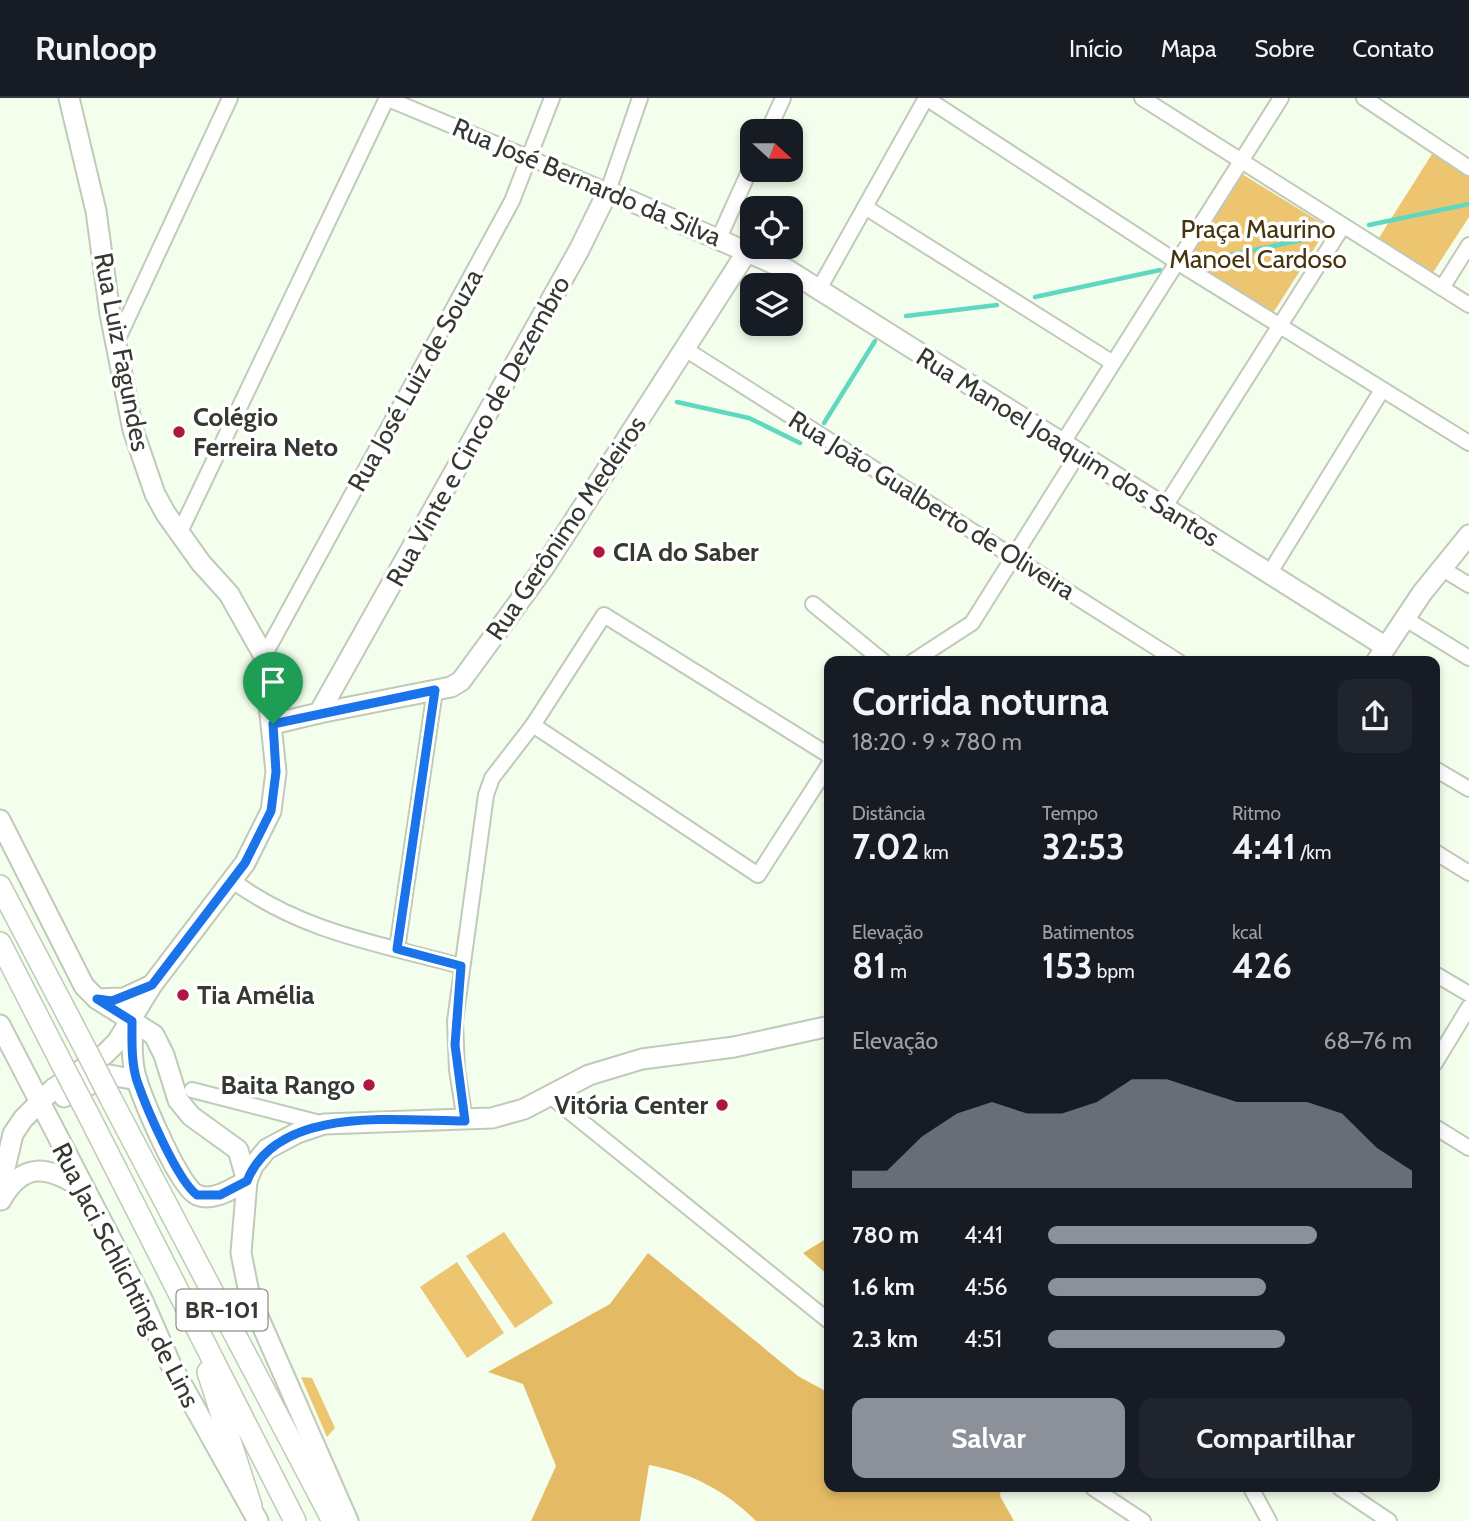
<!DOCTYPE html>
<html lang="pt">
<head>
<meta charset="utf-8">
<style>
	body { margin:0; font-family:Cabin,sans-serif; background:#20242c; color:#f1f3f6; height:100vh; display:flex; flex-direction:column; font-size:26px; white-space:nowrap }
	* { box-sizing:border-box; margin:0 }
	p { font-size:23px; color:#9ea1a6 }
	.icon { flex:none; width:38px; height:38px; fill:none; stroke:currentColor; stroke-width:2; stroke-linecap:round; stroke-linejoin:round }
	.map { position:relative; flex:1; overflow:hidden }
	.side { position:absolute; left:824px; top:558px; width:616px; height:836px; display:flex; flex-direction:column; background:#171b24; border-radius:14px; box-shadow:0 4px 10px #0003 }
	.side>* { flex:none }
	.needle { width:46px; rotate:111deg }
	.fabs { position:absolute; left:740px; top:21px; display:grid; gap:14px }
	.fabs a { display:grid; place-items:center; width:63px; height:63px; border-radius:14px; background:#171b24; box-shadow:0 4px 10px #0003; font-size:35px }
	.pin { position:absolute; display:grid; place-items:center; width:60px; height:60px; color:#fff; margin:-72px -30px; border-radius:50% 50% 50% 0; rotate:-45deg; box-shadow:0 0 7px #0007 }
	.pin .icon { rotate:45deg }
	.round { display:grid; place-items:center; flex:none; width:74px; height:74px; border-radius:14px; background:#20242c }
	.summary { display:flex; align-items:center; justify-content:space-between; height:119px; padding:0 28px }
	h1 { font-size:38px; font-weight:700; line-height:52px }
	.figures { display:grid; grid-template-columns:repeat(3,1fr); gap:10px; height:119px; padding:7px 28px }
	.figures div { display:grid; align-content:center }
	.figures b { font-size:35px; font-weight:700 }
	.figures small { font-size:19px; font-weight:400 }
	.figures p { font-size:19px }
	.chart { height:196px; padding:14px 28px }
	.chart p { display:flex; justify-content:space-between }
	.chart svg { width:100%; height:126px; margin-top:7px; fill:#8c9099; opacity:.7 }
	.button { display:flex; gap:14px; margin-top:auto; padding:14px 28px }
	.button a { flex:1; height:80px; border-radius:14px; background:#8c9099; color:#fff; font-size:28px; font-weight:700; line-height:80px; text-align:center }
	.button a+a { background:#20242c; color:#f1f3f6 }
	ul { padding:0 28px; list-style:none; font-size:23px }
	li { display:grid; grid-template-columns:112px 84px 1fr; align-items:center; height:52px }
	li i { height:18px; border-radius:9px; background:#8c9099 }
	header { display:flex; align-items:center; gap:42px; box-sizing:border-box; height:98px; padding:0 35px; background:#171b24; border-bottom:2px solid #363941 }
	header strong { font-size:33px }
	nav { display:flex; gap:38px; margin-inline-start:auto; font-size:24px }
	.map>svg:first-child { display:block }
	.green { fill:#edc470 }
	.forest { fill:#e4ba65 }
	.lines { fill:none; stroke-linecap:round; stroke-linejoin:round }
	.stream { stroke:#5fd8bf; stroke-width:4.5 }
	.minor-casing { stroke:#c0cab9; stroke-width:18 }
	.major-casing { stroke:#c0cab9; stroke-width:23 }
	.highway-casing { stroke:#c0cab9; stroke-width:24 }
	.minor { stroke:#fff; stroke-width:14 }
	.major { stroke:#fff; stroke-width:19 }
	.highway { stroke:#fff; stroke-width:21 }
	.highway-bridge-casing { stroke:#c0cab9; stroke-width:24; stroke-linecap:butt }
	.highway-bridge { stroke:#fff; stroke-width:21 }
	.route-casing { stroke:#fff; stroke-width:14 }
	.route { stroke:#1a73e8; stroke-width:9 }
	.poi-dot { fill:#ad1840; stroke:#fff; stroke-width:2.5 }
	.labels { text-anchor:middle; stroke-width:7; stroke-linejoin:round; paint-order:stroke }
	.shield { fill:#fff; stroke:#727470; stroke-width:2 }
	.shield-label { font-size:24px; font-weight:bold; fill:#353932 }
	.street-label { font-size:26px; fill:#353932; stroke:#fff }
	.park-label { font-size:26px; fill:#45340e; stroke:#fff }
	.poi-label { font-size:26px; font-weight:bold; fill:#353932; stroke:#fff; text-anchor:start }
</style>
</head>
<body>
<header>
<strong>Runloop</strong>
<nav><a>Início</a><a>Mapa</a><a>Sobre</a><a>Contato</a></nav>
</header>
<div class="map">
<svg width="1469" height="1423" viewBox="0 0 1469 1423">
	<rect width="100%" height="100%" fill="#f4feec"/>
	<g class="green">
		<path d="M1432 56 1469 77V119L1432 176 1377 143Z"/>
		<path d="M1242 76 1328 129 1273 215 1188 162Z"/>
		<path d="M504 1134 553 1205 515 1230 466 1158Z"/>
		<path d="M457 1164 504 1235 467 1260 420 1189Z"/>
		<path d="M301 1279 312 1280 335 1330 327 1339Z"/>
	</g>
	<g class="forest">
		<path d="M829 1139H830L829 1178 803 1155Z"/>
		<path d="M648 1155 798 1278 829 1295 830 1390H1001L1000 1398 1014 1423H756C725 1392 691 1375 649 1367L640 1423H531L556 1368 523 1286 488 1274 610 1206Z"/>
	</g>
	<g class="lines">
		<g class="stream">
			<path d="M1369 127 1469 106"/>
			<path d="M1201 163 1326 137"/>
			<path d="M1035 199 1160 172"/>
			<path d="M906 218 997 207"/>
			<path d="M677 304 749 320 800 345"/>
			<path d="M824 325 875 243"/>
		</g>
		<defs>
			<g id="minor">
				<path d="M386 0 608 93 640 0"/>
				<path d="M926 0 1177 164 1469 345"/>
				<path d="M1142 0 1469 207"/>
				<path d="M1364 0 1469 70"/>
				<path d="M768 33 783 0"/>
				<path d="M865 109 1113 265"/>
				<path d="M719 140 752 67"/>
				<path d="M1442 190 1469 147"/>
				<path d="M819 191 926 0"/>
				<path d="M116 245 230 0"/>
				<path d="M685 251 1179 564"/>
				<path d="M1062 346 1281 0"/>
				<path d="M1164 410 1343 128"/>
				<path d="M179 436 387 0"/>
				<path d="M1441 470 1469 487"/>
				<path d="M1269 476 1382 292"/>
				<path d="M813 506 884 564"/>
				<path d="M1404 520 1469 560"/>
				<path d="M264 558 512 103 552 0"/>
				<path d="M912 564 972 525 1078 356"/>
				<path d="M533 627 758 777 830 665"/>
				<path d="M1435 671 1469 691"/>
				<path d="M1435 754 1469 775"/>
				<path d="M233 783C302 834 380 846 461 868"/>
				<path d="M397 851 435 592"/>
				<path d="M1435 876 1469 896"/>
				<path d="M1435 965 1469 909"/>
				<path d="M192 992 324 1026"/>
				<path d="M549 997 830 1224"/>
				<path d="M465 1023 457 972 455 923 486 697 492 680 533 627 604 517 830 658"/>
				<path d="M1435 1029 1469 1050"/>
				<path d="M1093 1390 1143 1423"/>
				<path d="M1251 1390 1269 1423"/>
				<path d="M1340 1390 1389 1423"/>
			</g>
			<g id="major">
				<path d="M1376 564 1422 495 1469 437"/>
				<path d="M319 615 451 589 461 583 543 471 748 152"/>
				<path d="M273 626 319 615 579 152 608 93 788 172 1386 549"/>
				<path d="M0 722 84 888 97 901 154 937 164 957 178 1002 191 1018 238 1052 247 1083 241 1155 250 1200 348 1423"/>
				<path d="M97 901 124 900 152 887"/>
				<path d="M133 924C132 943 131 964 137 983 144 1004 179 1089 197 1097 214 1104 233 1090 247 1083L253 1068 267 1051 297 1035 324 1026 492 1020 524 1011 589 977 642 961 734 949 830 928"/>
				<path d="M0 927 142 1201 171 1267 258 1423"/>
				<path d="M64 999 110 977 137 982"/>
				<path d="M0 1091 13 1036 23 1021 53 991 105 956 117 944 152 887 245 765 271 713 276 674 264 558 229 496 201 465 166 416 155 396 133 332 110 216 96 113 69 0"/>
				<path d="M1 1102C23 1063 48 1068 82 1090"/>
			</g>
			<g id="highway">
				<path d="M0 788 87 954"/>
				<path d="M0 845 63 968"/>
				<path d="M111 1001 333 1423"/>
				<path d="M87 1014 295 1423"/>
				<path d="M208 1274 251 1408"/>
			</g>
		</defs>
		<use href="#minor" class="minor-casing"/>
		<use href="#major" class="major-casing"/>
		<use href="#highway" class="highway-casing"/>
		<use href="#minor" class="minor"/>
		<use href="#major" class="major"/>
		<use href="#highway" class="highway"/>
		<defs>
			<g id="highway-bridge">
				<path d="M87 954 111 1001"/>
				<path d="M63 968 87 1014"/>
			</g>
		</defs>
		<use href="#highway-bridge" class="highway-bridge-casing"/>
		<use href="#highway-bridge" class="highway-bridge"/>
	</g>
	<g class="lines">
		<defs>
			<path id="route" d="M435 592 397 851 461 868 455 947 465 1023C398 1023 278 1006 247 1083L220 1097H197C177 1082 146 1009 137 983 131 964 132 943 132 923L97 901 112 903 152 887 245 765 271 713 276 674 273 626Z"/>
		</defs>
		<use href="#route" class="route-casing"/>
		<use href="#route" class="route"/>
	</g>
	<g class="poi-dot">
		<circle cx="179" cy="334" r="7"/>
		<circle cx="599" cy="454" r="7"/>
		<circle cx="183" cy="897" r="7"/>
		<circle cx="369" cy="987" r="7"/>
		<circle cx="722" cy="1007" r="7"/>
	</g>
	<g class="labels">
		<rect class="shield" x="176.5" y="1191.5" width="91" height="41" rx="5"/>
		<g class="shield-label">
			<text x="222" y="1220">BR-101</text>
		</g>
		<g class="street-label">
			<text transform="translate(587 84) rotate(23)" y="9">Rua José Bernardo da Silva</text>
			<text transform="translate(122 254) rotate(79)" y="9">Rua Luiz Fagundes</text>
			<text transform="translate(415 282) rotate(-61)" y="9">Rua José Luiz de Souza</text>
			<text transform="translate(478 333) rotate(-61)" y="9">Rua Vinte e Cinco de Dezembro</text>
			<text transform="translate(1068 349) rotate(32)" y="9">Rua Manoel Joaquim dos Santos</text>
			<text transform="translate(932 407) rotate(32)" y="9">Rua João Gualberto de Oliveira</text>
			<text transform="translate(566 430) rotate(-56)" y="9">Rua Gerônimo Medeiros</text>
			<text transform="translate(126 1177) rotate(63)" y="9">Rua Jaci Schlichting de Lins</text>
		</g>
		<g class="park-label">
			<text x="1258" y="140">Praça Maurino<tspan x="1258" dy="30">Manoel Cardoso</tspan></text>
		</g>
		<g class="poi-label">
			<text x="193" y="328">Colégio<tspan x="193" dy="30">Ferreira Neto</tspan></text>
			<text x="613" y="463">CIA do Saber</text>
			<text x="197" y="906">Tia Amélia</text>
			<text x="355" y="996" text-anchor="end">Baita Rango</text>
			<text x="708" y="1016" text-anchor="end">Vitória Center</text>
		</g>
	</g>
</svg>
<div class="fabs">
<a><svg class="needle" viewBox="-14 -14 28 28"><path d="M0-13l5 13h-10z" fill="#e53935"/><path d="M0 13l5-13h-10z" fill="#9ea1a6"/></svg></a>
<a><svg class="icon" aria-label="locate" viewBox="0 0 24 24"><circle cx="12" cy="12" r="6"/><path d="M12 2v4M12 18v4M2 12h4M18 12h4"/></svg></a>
<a><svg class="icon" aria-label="layers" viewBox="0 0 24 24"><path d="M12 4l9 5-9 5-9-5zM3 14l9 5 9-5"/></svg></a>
</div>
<div class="pin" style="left:273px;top:626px;background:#1e9e55"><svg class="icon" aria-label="arrive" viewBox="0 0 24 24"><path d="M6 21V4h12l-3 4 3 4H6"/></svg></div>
<section class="side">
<div class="summary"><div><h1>Corrida noturna</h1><p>18:20 · 9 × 780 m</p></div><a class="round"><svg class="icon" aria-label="share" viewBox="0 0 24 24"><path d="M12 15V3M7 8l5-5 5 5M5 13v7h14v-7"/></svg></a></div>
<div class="figures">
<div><p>Distância</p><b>7.02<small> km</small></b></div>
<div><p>Tempo</p><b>32:53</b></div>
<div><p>Ritmo</p><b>4:41<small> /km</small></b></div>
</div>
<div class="figures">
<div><p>Elevação</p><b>81<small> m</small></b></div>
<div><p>Batimentos</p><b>153<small> bpm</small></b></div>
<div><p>kcal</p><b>426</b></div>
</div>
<div class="chart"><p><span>Elevação</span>68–76 m</p>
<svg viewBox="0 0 160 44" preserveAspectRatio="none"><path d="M0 44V38L10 38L20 26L30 18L40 14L50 18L60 18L70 14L80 6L90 6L100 10L110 14L120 14L130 14L140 18L150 30L160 38V44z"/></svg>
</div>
<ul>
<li><b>780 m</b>4:41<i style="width:74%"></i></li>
<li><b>1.6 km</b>4:56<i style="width:60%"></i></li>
<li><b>2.3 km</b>4:51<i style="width:65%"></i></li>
</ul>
<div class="button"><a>Salvar</a><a>Compartilhar</a></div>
</section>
</div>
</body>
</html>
